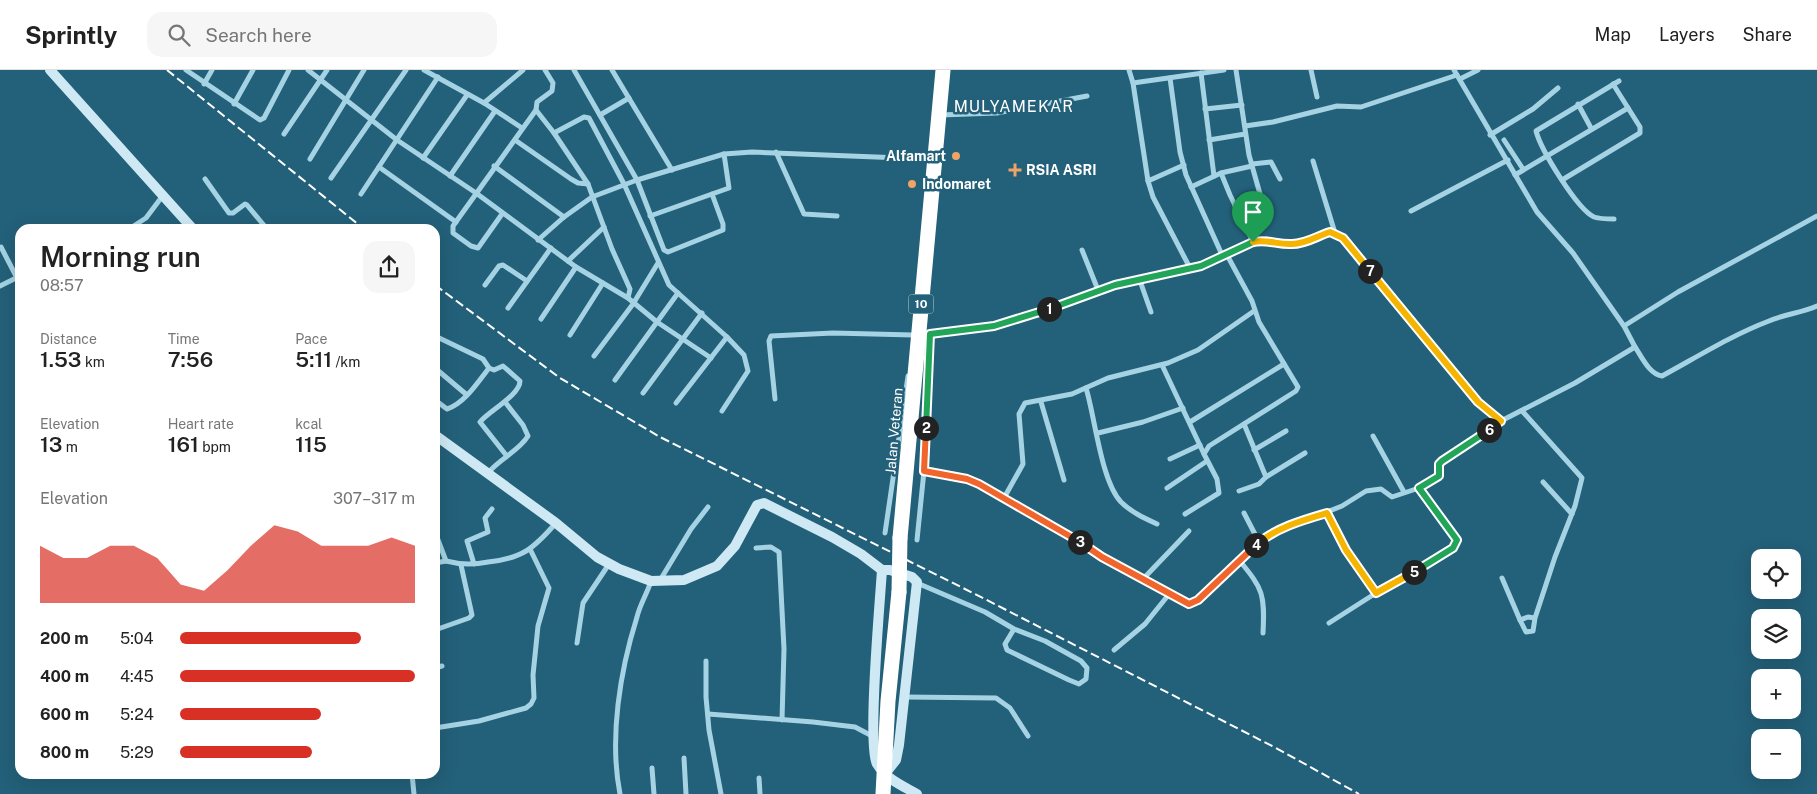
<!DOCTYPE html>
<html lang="en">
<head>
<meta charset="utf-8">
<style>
	body { margin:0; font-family:"Public Sans",sans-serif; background:#f6f6f6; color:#222; height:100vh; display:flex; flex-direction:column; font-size:19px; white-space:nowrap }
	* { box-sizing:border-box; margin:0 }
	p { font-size:16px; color:#767676 }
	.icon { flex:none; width:28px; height:28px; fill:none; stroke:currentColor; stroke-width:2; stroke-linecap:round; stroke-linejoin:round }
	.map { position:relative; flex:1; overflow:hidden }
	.panel { position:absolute; left:15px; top:154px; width:425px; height:555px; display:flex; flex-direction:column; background:#fff; border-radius:15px; box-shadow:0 5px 20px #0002 }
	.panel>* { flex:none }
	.controls { position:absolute; left:1751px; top:479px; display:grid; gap:10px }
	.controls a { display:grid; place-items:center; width:50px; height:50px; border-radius:10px; background:#fff; box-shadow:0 5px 20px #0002; font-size:25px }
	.pin { position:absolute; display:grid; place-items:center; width:42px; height:42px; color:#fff; margin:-51px -21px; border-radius:50% 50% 50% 0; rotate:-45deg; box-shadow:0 0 5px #0007 }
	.pin .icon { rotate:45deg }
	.km { position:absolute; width:25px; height:25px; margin:-12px; border-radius:50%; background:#222; color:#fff; font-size:14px; line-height:25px; text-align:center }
	.round { display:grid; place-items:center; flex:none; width:52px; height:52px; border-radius:15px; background:#f6f6f6 }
	.overview { display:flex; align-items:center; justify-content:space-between; height:85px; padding:0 25px }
	h1 { font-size:28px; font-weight:600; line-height:38px }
	.stats { display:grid; grid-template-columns:repeat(3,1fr); gap:8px; height:85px; padding:5px 25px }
	.stats div { display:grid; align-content:center }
	.stats b { font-size:21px; font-weight:600 }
	.stats small { font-size:14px; font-weight:400 }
	.stats p { font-size:14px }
	.chart { height:140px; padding:10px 25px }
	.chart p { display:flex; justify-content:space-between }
	.chart svg { width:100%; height:90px; margin-top:5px; fill:#d93025; opacity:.7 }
	ul { padding:0 25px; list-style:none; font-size:16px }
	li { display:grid; grid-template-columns:80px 60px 1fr; align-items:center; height:38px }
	li i { height:12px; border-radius:6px; background:#d93025 }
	header { display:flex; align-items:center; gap:30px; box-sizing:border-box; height:70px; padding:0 25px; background:#fff; border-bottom:1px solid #e0e0e0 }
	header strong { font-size:24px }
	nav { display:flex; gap:28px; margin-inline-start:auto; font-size:18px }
	.search { width:350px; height:45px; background:#f6f6f6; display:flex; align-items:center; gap:12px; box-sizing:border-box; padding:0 18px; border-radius:15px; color:#767676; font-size:19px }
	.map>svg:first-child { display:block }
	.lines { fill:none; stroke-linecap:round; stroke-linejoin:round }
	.street { stroke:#a5d3e4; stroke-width:5 }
	.secondary { stroke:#cee9f4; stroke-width:10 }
	.highway { stroke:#fff; stroke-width:15 }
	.rail { stroke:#fff; stroke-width:2; stroke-dasharray:9 4; stroke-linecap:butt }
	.highway-bridge { stroke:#fff; stroke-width:15 }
	.split-1-casing { stroke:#fff; stroke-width:10 }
	.split-2-casing { stroke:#fff; stroke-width:10 }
	.split-3-casing { stroke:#fff; stroke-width:10 }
	.split-4-casing { stroke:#fff; stroke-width:10 }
	.split-5-casing { stroke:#fff; stroke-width:10 }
	.split-6-casing { stroke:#fff; stroke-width:10 }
	.split-7-casing { stroke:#fff; stroke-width:10 }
	.split-8-casing { stroke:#fff; stroke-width:10 }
	.split-1 { stroke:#22a559; stroke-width:6 }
	.split-2 { stroke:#22a559; stroke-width:6 }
	.split-3 { stroke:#f0652b; stroke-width:6 }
	.split-4 { stroke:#f0652b; stroke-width:6 }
	.split-5 { stroke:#f5b400; stroke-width:6 }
	.split-6 { stroke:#22a559; stroke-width:6 }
	.split-7 { stroke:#f5b400; stroke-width:6 }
	.split-8 { stroke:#f5b400; stroke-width:6 }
	.poi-dot { fill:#efa368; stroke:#236079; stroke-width:2 }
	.labels { text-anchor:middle; stroke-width:5; stroke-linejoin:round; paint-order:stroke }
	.shield { fill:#236079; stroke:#bdcfd7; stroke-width:1 }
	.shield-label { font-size:12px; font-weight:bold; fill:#fff }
	.poi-label { font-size:14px; font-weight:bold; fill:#fff; stroke:#236079; text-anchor:start }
	.street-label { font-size:14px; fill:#fff; stroke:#236079 }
	.quarter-label { font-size:16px; letter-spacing:1px; fill:#fff; stroke:#236079 }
</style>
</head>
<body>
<header>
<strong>Sprintly</strong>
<div class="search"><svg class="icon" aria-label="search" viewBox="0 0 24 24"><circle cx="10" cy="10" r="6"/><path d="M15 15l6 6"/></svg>Search here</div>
<nav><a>Map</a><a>Layers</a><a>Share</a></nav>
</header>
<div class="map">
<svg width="1817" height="724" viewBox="0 0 1817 724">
	<rect width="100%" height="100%" fill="#236079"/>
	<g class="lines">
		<g class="street">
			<path d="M186 0 260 50 264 48 289 0"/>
			<path d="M308 0 397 70 476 123 576 197 628 228 657 252 711 288"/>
			<path d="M424 0 484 33 522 58"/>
			<path d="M574 0 637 110 664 180 668 182 723 160V154L712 124"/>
			<path d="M612 0 672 100"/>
			<path d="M1129 0 1133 13"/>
			<path d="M1311 0 1317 27"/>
			<path d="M1454 0 1537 142 1573 183 1624 256 1635 277"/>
			<path d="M1201 3 1214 106"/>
			<path d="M1170 8 1180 82 1186 105 1223 187"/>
			<path d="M1460 9 1478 0"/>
			<path d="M204 14 212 0"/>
			<path d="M484 33 523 0"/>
			<path d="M234 34 253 0"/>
			<path d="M1578 34 1591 58"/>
			<path d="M1205 39 1242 35"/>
			<path d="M536 40 554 63 588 114 612 179 630 219 628 228"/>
			<path d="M600 45 629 28"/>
			<path d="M940 45 997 43 1087 26"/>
			<path d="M1245 56 1273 52 1337 36 1361 37 1457 5"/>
			<path d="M554 63 584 47 589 48 624 114 669 215 727 267"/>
			<path d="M284 64 327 0"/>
			<path d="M1490 65 1533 39 1558 18"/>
			<path d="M515 70 571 109 578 113 588 114"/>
			<path d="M1209 70 1245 64"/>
			<path d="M1504 70 1523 99"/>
			<path d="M776 82 804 144 837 146"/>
			<path d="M423 88 467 25"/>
			<path d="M310 89 364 0"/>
			<path d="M1313 91 1335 163"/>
			<path d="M1252 94 1271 92 1280 109"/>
			<path d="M494 96 564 147"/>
			<path d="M379 97 456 152"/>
			<path d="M1221 103 1230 125 1253 172"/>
			<path d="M1515 105 1628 38"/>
			<path d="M450 106 495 41"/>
			<path d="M331 108 406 0"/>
			<path d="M205 109 229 143H233L245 134 247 135 267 159"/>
			<path d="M1562 110 1640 63V57L1613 14"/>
			<path d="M1148 111 1184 95"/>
			<path d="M1191 117 1221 103 1252 96"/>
			<path d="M361 124 438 7"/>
			<path d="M1235 136 1257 128 1260 124 1249 85 1236 0"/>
			<path d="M1411 141 1508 90"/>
			<path d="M502 144 478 178 471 176 453 163V156L536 40 537 32 552 21 553 13 545 0"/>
			<path d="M650 146 729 118 724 84"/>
			<path d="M1614 149C1608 149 1600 149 1594 147 1577 139 1541 80 1536 61L1619 11"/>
			<path d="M129 159 146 148 164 124"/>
			<path d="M538 170 564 147 592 127 637 110 724 84 752 82 901 88 933 86"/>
			<path d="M1 177 17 208"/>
			<path d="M1082 180 1098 220"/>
			<path d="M568 191 604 157"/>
			<path d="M1190 198 1153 127 1148 111 1133 13 1224 0"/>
			<path d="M1139 208 1151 242"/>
			<path d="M485 215 499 196 503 195 527 211"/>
			<path d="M0 216 20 206"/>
			<path d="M508 238 551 178"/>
			<path d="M541 249 576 197"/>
			<path d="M1624 256 1678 222 1817 146"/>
			<path d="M570 265 603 213"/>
			<path d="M435 266 483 289 489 298 494 300 503 296 520 311C520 325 489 341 480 352L506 385"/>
			<path d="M594 286 633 234 658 193"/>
			<path d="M1162 295 1204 384"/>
			<path d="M435 298 467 325"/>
			<path d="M615 310 678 223"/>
			<path d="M1086 318C1095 347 1101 411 1121 432 1131 442 1144 448 1157 454"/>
			<path d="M643 323 702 243"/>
			<path d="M775 329 769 271 771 266 833 263 913 265 994 256 1056 237 1115 215 1201 196 1253 172 1267 169 1283 175 1300 174 1330 162 1343 168 1478 332 1501 351 1575 313 1635 277C1642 287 1649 304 1662 306 1697 287 1732 265 1769 251 1785 244 1801 243 1817 236"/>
			<path d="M435 330 447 339C464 334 478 312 489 298"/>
			<path d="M1041 332 1064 410"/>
			<path d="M676 333 727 267 744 285 748 301 722 341"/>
			<path d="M1523 342 1582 408 1575 436 1555 487 1535 548 1533 561 1526 562 1520 550 1528 547 1535 548"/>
			<path d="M1190 352 1284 294"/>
			<path d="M1244 354 1266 407 1305 383"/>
			<path d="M1098 363 1143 352 1183 338"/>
			<path d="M1373 366 1404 422"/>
			<path d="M1254 380 1286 361"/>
			<path d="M1170 389 1200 375"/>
			<path d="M924 401 967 409 979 414 1102 487 1189 534 1198 530 1241 487 1269 465 1342 436 1366 421 1381 419 1392 427 1419 418 1439 406V394L1442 391 1501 351"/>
			<path d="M488 403C499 389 519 381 528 366L523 355 505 332"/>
			<path d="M1543 412 1572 444"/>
			<path d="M1167 418 1207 391"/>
			<path d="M1239 421 1259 414 1266 407"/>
			<path d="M1004 428 1023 394 1019 344 1025 333 1072 324 1108 308 1168 293 1198 280 1254 241"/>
			<path d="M1244 443 1259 472"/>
			<path d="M1327 443 1346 480 1376 523"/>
			<path d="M1185 444 1219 423 1217 409 1204 384 1209 376 1296 321 1298 317 1259 252 1252 231 1227 185"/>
			<path d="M435 462 446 491C461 495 473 495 488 492 523 488 533 479 556 453"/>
			<path d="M885 463 908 306"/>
			<path d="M917 470 924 401 930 264"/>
			<path d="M756 478 771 477 779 482 784 579 782 650"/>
			<path d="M1239 490C1263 519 1265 524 1263 563"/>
			<path d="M435 493 446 491"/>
			<path d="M474 494 467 471 488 462 485 448 492 439"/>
			<path d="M1502 508 1520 550"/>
			<path d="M1143 509 1189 461"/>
			<path d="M659 512 691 459 708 437"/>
			<path d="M917 513 985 542 1014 559 1045 571 1081 591 1087 598 1086 609 1079 614 1069 610 1007 580 1005 574 1014 559"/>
			<path d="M1329 553 1376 523 1421 499 1457 474 1456 466 1419 418"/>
			<path d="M435 560 469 548 472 545 461 495"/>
			<path d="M577 573 583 533 609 494"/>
			<path d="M1114 580 1145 554 1170 523"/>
			<path d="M706 591V627L709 660 721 724"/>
			<path d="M435 598 442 596"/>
			<path d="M906 627 996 628 1010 638 1028 666"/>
			<path d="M708 644 813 652 855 657 874 667"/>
			<path d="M435 658 479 651 526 638 531 634 534 628 533 605 538 556 549 518 530 479"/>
			<path d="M684 688 686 724"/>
			<path d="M652 698 654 724"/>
			<path d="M412 704 414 724"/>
			<path d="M759 708 760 724"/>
			<path d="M620 724C609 668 620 601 637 547 640 534 647 524 651 511"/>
		</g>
		<g class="secondary">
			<path d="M50 0 193 159"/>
			<path d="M435 365 556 453 597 487 619 499 651 511 684 510 717 496 735 476 757 435 764 433 832 467 861 484 882 500H890L912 507 917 512 899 675 896 690 885 704"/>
			<path d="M882 500C880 531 867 676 877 694 886 709 903 716 917 724"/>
		</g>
		<g class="highway">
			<path d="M900 468 943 0"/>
			<path d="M883 724 888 631 899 522"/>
		</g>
		<g class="rail">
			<path d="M167 0 364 159"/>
			<path d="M435 215 560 308 660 367 975 524 1276 678 1359 724"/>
		</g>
		<path class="highway-bridge" d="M899 522 900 468"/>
	</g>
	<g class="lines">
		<defs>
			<path id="split-1" d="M1049 239 1115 215 1201 196 1253 172"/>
			<path id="split-2" d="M926 358 930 264 994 256 1049 239"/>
			<path id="split-3" d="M926 358 924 401 967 409 979 414 1080 472"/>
			<path id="split-4" d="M1080 472 1102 487 1189 534 1198 530 1256 475"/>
			<path id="split-5" d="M1256 475C1275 458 1303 450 1327 443L1346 480 1376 523 1414 502"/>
			<path id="split-6" d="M1414 502 1453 478 1457 470 1419 418 1439 406V394L1442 391 1489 360"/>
			<path id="split-7" d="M1370 201 1478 332 1501 351 1489 360"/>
			<path id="split-8" d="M1253 172C1268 169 1278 175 1292 174 1306 174 1317 166 1330 162L1343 168 1370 201"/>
		</defs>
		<use href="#split-1" class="split-1-casing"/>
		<use href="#split-2" class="split-2-casing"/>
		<use href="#split-3" class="split-3-casing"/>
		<use href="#split-4" class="split-4-casing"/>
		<use href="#split-5" class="split-5-casing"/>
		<use href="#split-6" class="split-6-casing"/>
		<use href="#split-7" class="split-7-casing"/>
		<use href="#split-8" class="split-8-casing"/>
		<use href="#split-1" class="split-1"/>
		<use href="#split-2" class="split-2"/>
		<use href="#split-3" class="split-3"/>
		<use href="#split-4" class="split-4"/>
		<use href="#split-5" class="split-5"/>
		<use href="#split-6" class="split-6"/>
		<use href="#split-7" class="split-7"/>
		<use href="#split-8" class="split-8"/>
	</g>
	<g class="poi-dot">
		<circle cx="956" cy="86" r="5"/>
		<path d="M1012.5 92.5h5v5h5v5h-5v5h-5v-5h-5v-5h5z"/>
		<circle cx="912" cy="114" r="5"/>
	</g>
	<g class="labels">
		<rect class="shield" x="908.5" y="224.5" width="25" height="19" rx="4"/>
		<g class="shield-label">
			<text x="921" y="238">10</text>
		</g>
		<g class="poi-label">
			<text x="946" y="91" text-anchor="end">Alfamart</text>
			<text x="1026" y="105">RSIA ASRI</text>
			<text x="922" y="119">Indomaret</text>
		</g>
		<g class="street-label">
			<text transform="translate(894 361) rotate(-85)" y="5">Jalan Veteran</text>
		</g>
		<g class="quarter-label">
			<text x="1014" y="42">MULYAMEKAR</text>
		</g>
	</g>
</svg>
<div class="controls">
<a><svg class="icon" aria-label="locate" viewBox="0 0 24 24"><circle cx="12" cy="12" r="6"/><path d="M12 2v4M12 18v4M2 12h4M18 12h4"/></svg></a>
<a><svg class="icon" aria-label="layers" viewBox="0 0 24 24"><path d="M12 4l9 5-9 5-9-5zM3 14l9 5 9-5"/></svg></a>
<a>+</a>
<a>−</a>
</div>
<div class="pin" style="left:1253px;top:172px;background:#1e9e55"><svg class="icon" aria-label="arrive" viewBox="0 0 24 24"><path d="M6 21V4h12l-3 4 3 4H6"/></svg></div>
<b class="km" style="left:1049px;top:239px">1</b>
<b class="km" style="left:926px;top:358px">2</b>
<b class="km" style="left:1080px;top:472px">3</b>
<b class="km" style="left:1256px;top:475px">4</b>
<b class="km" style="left:1414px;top:502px">5</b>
<b class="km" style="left:1489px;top:360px">6</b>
<b class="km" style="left:1370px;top:201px">7</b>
<section class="panel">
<div class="overview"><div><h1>Morning run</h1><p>08:57</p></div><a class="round"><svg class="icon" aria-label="share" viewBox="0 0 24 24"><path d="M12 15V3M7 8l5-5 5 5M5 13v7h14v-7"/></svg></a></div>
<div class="stats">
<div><p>Distance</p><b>1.53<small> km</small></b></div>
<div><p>Time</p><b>7:56</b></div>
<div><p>Pace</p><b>5:11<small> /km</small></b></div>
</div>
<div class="stats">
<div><p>Elevation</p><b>13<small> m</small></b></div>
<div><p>Heart rate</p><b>161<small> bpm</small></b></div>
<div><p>kcal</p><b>115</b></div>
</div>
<div class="chart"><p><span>Elevation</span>307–317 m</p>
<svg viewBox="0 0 160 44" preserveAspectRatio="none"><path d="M0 44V16L10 22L20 22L30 16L40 16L50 22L60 35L70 38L80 28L90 16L100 6L110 9L120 16L130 16L140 16L150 12L160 16V44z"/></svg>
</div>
<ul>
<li><b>200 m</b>5:04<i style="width:77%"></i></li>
<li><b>400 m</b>4:45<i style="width:100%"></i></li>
<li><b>600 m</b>5:24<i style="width:60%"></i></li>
<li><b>800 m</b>5:29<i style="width:56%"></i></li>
</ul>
</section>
</div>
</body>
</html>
